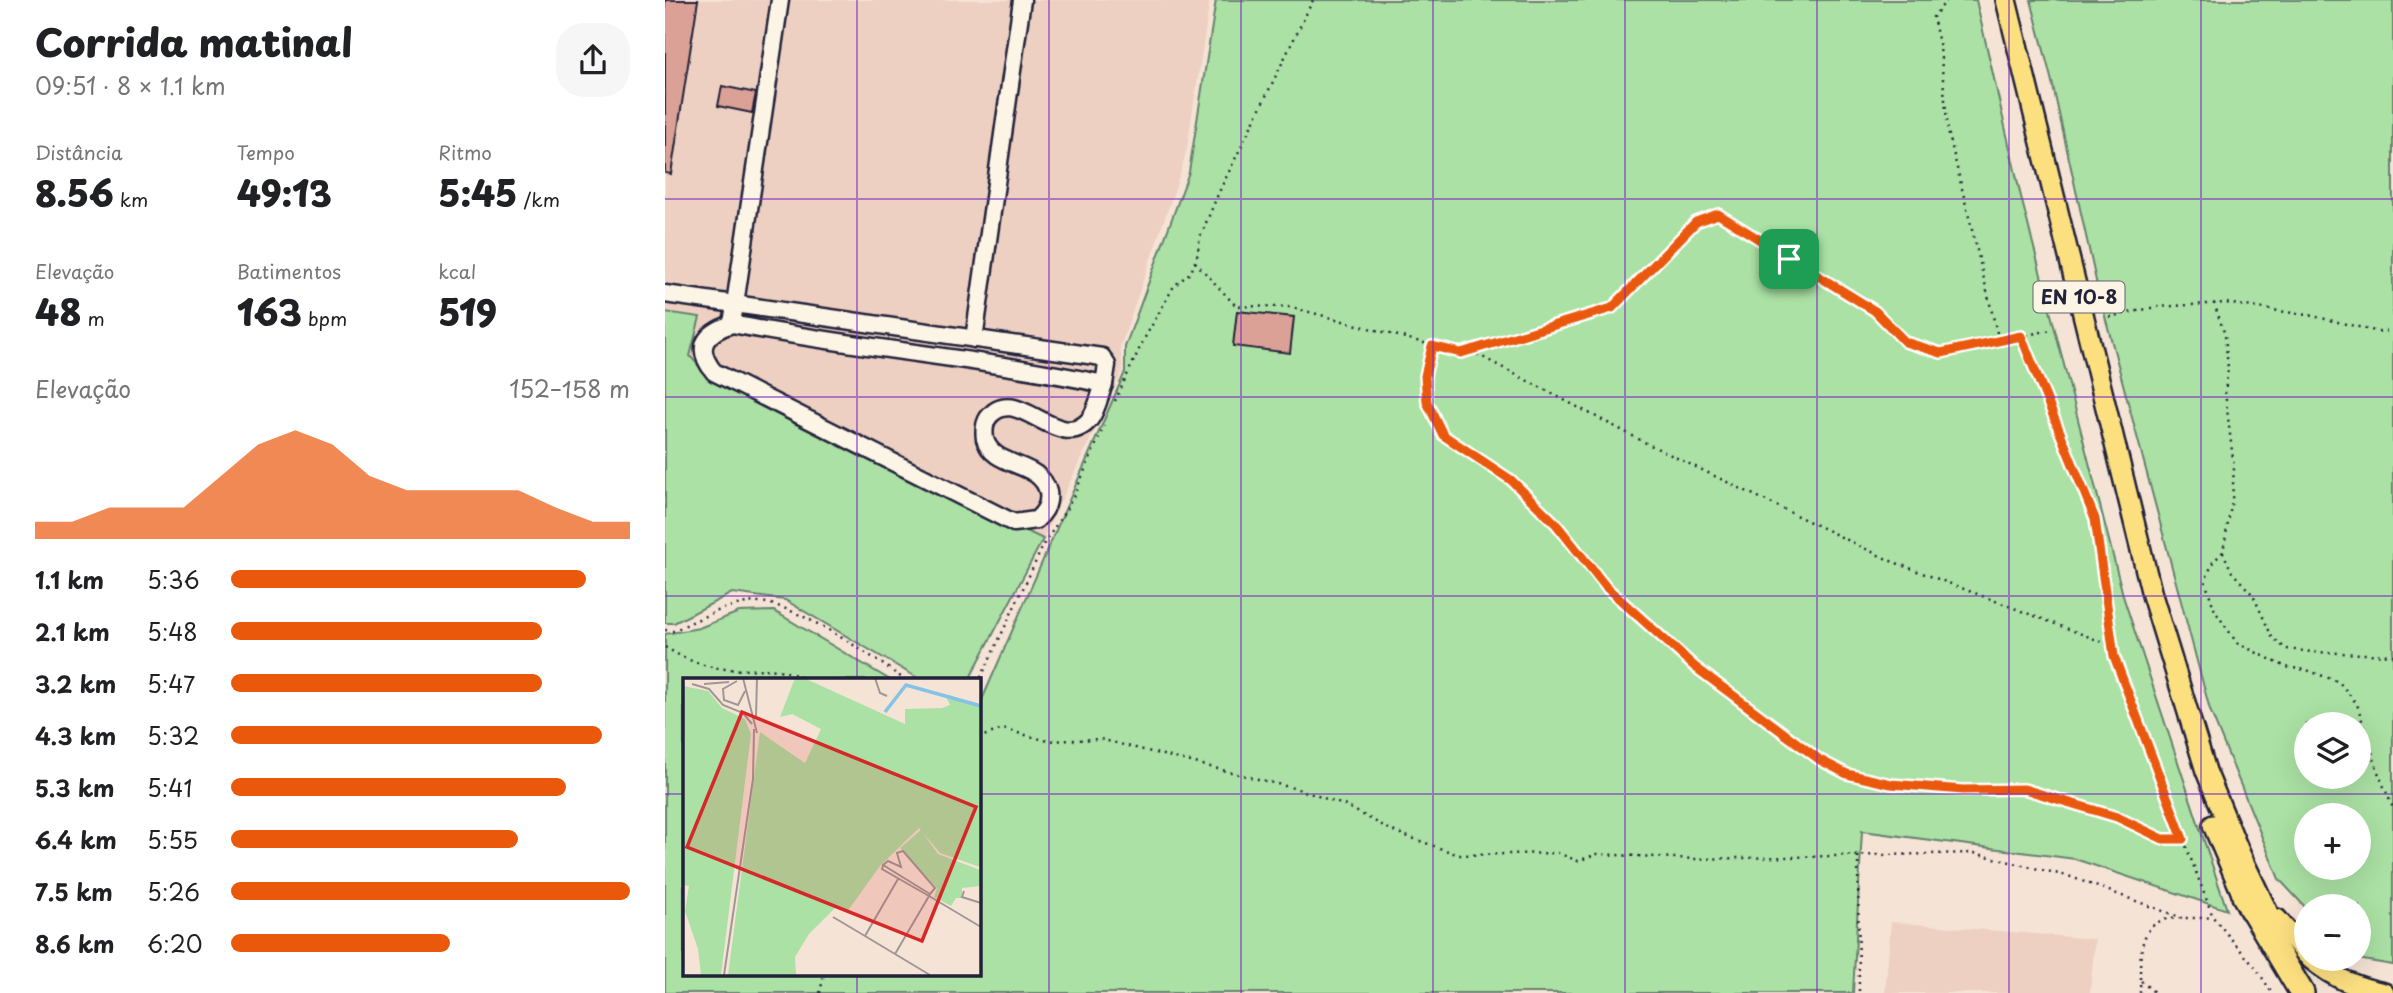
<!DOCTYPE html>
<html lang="pt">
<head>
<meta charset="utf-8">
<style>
	body { margin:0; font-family:"Playpen Sans",sans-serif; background:#f6f6f6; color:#202124; height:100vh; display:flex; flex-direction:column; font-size:26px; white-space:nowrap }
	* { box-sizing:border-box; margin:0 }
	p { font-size:23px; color:#757577 }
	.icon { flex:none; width:38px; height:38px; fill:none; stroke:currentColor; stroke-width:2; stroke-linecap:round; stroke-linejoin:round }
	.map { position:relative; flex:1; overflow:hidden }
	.details { display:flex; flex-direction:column; background:#fff; width:665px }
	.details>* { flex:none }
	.fabs { position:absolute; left:1629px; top:712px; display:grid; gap:14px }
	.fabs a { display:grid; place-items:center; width:77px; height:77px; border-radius:50%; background:#fff; box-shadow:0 7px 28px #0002; font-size:35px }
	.pin { position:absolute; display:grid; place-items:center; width:60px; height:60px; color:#fff; margin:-30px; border-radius:14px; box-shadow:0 4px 10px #0006 }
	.round { display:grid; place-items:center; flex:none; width:74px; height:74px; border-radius:28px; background:#f6f6f6 }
	.headline { display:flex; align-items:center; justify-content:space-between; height:119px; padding:0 35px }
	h1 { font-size:38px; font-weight:800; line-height:52px }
	.metrics { display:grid; grid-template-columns:repeat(3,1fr); gap:10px; height:119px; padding:7px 35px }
	.metrics div { display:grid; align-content:center }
	.metrics b { font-size:35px; font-weight:800 }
	.metrics small { font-size:19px; font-weight:400 }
	.metrics p { font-size:19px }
	.chart { height:196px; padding:14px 35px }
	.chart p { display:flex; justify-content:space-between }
	.chart svg { width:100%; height:126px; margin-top:7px; fill:#ea580c; opacity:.7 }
	ul { padding:0 35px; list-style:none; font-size:23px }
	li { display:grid; grid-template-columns:112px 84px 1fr; align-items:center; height:52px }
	li i { height:18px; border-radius:9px; background:#ea580c }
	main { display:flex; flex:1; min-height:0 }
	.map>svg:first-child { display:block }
	.built { fill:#edd0c2 }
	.green { fill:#abe1a4; stroke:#668270; stroke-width:2; fill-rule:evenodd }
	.building { fill:#dba197; stroke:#22223b; stroke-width:2 }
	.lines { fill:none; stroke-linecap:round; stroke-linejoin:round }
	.minor-casing { stroke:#22223b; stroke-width:21 }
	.major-casing { stroke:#22223b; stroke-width:24 }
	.highway-casing { stroke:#22223b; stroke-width:28 }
	.path { stroke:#22223b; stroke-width:2.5; stroke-dasharray:2 5; stroke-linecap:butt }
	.minor { stroke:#fcf5e5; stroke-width:16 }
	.major { stroke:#fce080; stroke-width:19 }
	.highway { stroke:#fce080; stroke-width:23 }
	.route-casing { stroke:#fff; stroke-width:14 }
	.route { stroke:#ea580c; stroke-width:9 }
	.grid { fill:none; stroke:#7b2cbf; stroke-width:2; stroke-opacity:0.55 }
	.labels { text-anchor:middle; stroke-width:7; stroke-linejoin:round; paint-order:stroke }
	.shield { fill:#fcf5e5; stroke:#63616e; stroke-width:2 }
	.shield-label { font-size:19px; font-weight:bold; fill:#22223b }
	.inset-river { fill:none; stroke:#84c3e5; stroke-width:3.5 }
	.inset-road { fill:none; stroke:#a19697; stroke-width:2 }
	.view { fill:#d62828; fill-opacity:0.15; stroke:#d62828; stroke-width:3.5 }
	.inset-edge { fill:none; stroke:#22223b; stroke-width:3.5 }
</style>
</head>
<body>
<main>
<section class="details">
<div class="headline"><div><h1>Corrida matinal</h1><p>09:51 · 8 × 1.1 km</p></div><a class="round"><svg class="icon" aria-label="share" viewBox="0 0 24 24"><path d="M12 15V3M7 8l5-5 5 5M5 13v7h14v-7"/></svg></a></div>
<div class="metrics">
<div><p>Distância</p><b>8.56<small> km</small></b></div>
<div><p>Tempo</p><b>49:13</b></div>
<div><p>Ritmo</p><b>5:45<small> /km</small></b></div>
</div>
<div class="metrics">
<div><p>Elevação</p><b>48<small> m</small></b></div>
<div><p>Batimentos</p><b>163<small> bpm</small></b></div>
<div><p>kcal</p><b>519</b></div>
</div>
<div class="chart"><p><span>Elevação</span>152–158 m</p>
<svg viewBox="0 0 160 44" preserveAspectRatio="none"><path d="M0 44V38L10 38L20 33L30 33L40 33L50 22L60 11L70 6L80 11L90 22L100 27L110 27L120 27L130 27L140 33L150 38L160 38V44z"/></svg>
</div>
<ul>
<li><b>1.1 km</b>5:36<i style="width:89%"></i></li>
<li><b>2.1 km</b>5:48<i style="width:78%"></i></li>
<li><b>3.2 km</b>5:47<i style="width:78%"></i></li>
<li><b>4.3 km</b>5:32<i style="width:93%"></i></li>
<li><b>5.3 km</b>5:41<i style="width:84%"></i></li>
<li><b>6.4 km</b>5:55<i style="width:72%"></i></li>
<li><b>7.5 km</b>5:26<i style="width:100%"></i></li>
<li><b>8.6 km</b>6:20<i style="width:55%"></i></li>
</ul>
</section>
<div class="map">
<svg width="1728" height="993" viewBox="0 0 1728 993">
	<rect width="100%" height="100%" fill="#f5e4d5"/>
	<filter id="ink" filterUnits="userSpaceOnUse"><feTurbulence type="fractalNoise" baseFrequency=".0143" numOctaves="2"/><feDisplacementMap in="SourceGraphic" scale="14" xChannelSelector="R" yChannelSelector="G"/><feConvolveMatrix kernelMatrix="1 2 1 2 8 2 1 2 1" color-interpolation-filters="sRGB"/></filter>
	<g filter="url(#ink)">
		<g class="built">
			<path d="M0 0H545L522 148 516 171 455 348 458 370 378 539 40 374 25 356 35 317 0 312Z"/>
			<path d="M1226 922 1430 939 1425 993H1220Z"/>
		</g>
		<g class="green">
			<path d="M551 0H1311L1357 201 1459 599 1562 910 1410 859 1197 831 1188 993H0V634L34 628 74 612 109 611 225 680H19V974H313V709L460 372V347L524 172Z"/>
			<path d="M1366 0H1728V965L1692 959H1694V906L1641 908 1614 879 1545 710 1433 290 1387 82ZM1694 724V777H1642V724ZM1642 816H1694V868H1642Z"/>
			<path d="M0 312 35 317 25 356 41 374 378 539 304 680H256L120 600 67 593 9 623H0Z"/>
		</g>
		<g class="building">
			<path d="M0 0H33L6 174 0 173Z"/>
			<path d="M57 86 91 93 87 113 53 106Z"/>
			<path d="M572 311 629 317 625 353 568 346Z"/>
		</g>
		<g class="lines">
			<defs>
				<g id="minor">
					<path d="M0 294 437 357 442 365 439 384C316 358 190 348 67 324L70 304 115 0"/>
					<path d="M67 324C40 333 29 347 49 372L349 523 371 520C380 512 385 504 383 492 376 460 328 469 320 439 319 432 319 424 323 418 351 380 394 457 425 419 432 410 435 394 439 384"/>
					<path d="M309 339 357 0"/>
				</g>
				<g id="major">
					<path d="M1341 0 1487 595 1541 771 1576 856 1613 934"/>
					<path d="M1548 825 1584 910"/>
					<path d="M1612 919 1642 955"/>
					<path d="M1646 959C1669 978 1690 987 1719 993"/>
				</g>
				<path id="highway" d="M1579 896 1637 993"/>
			</defs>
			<use href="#minor" class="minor-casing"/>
			<use href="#major" class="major-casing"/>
			<use href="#highway" class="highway-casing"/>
			<g class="path">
				<path d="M1282 0 1268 17 1275 48 1283 131 1334 341"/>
				<path d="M530 262 571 306 626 307 796 353 947 308 1031 222 1053 214 1210 311 1240 342 1276 353 1386 330"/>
				<path d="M1549 303 1560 335 1563 368 1560 392 1569 468 1567 500 1558 552 1567 572 1588 595 1607 637 1621 649 1648 652 1728 655"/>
				<path d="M1444 317 1491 307 1560 303 1648 316 1714 332 1728 331"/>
				<path d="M1356 336 1430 519 1443 600 1449 656 1548 917"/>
				<path d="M767 346 760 376 762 402 778 435 846 480 891 524 941 587 1030 667 1155 760 1182 774 1226 784 1298 791 1359 789 1452 817 1498 840 1518 839"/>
				<path d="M806 351 981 443 1226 561 1448 646"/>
				<path d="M450 401 478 341 509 286 526 272 532 257 535 237 554 192 648 0"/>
				<path d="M1558 552 1548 562 1540 581 1550 611 1572 643 1621 667 1642 670 1674 682 1692 704 1714 775 1728 808"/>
				<path d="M0 630 8 631C34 619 59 605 89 602 124 599 210 658 240 680"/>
				<path d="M0 647C19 659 38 667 61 669 94 672 110 663 141 680"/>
				<path d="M313 684 379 544 407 500 439 426"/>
				<path d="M313 738 338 729 383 741 435 739 636 790 681 806 730 832 794 855 893 853 913 861 932 854 1030 859 1309 853 1406 877 1517 918"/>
				<path d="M1193 856 1194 993"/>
				<path d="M1476 981 1490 993"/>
				<path d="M155 993 159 974"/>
				<path d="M1475 993C1476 968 1469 923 1504 919 1518 917 1533 919 1548 917L1593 971 1607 993"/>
			</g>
			<use href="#minor" class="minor"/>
			<use href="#major" class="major"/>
			<use href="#highway" class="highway"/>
		</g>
	</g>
	<g class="lines" filter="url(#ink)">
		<defs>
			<path id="route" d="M1053 214 1210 311 1240 342 1276 353 1356 336 1430 519 1449 656 1518 839H1498L1452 817 1359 789 1298 790 1226 784 1182 774 1155 760 1030 667 941 587 891 524 846 480 778 435 762 402 760 376 767 346 796 353 947 308 1031 222Z"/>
		</defs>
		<use href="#route" class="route-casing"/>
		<use href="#route" class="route"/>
	</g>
	<path class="grid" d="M192 0V680M384 0V993M576 0V993M768 0V993M960 0V993M1152 0V993M1344 0V993M1536 0V993M0 199H1728M0 397H1728M0 596H1728M0 794H19M313 794H1728M192 974V993"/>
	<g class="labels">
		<rect class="shield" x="1368.5" y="281.5" width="91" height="31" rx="5"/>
		<g class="shield-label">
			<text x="1414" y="304">EN 10-8</text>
		</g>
	</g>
	<g transform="translate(18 678)">
		<rect width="298" height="298" fill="#f5e4d5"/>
		<path d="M112 0H121L222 46V31L259 30 267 27 263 19 266 17 297 29V189L257 175 236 150 197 188 164 234 153 229 126 256 112 279 113 297H45L77 54 122 85 138 51 109 36 97 39ZM0 8 25 13 39 30 62 41 68 56 38 297H18L15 271 2 233 6 208 0 207ZM238 152 255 176 297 192V208L279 210V220H273L268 228 251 219 254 210 217 170Z" fill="#abe1a4"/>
		<path class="inset-river" d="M202 34 223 7 298 28"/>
		<path class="inset-road" d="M60 0 74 55M192 0 197 15 204 18M54 3 40 11 41 22 55 27 62 13M9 6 26 11 40 27 60 35 69 46M21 6 46 4M73 39 74 0M200 187 205 183 218 189 214 175 220 173 252 210 247 216M215 201 182 258 247 297M281 213 279 219 298 225M150 239 182 258M212 276 246 218 247 216 200 187 199 191 246 218 298 249M41 297 70 101 71 51"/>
		<path class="view" d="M59 34 293 129 239 263 4 169Z"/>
		<rect width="298" height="298" class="inset-edge"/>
	</g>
</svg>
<div class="fabs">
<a><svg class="icon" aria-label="layers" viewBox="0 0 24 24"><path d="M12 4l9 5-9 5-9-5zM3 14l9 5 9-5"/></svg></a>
<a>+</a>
<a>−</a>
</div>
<div class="pin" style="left:1124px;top:259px;background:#1e9e55"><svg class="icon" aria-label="arrive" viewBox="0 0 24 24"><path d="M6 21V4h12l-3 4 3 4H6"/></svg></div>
</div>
</main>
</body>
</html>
